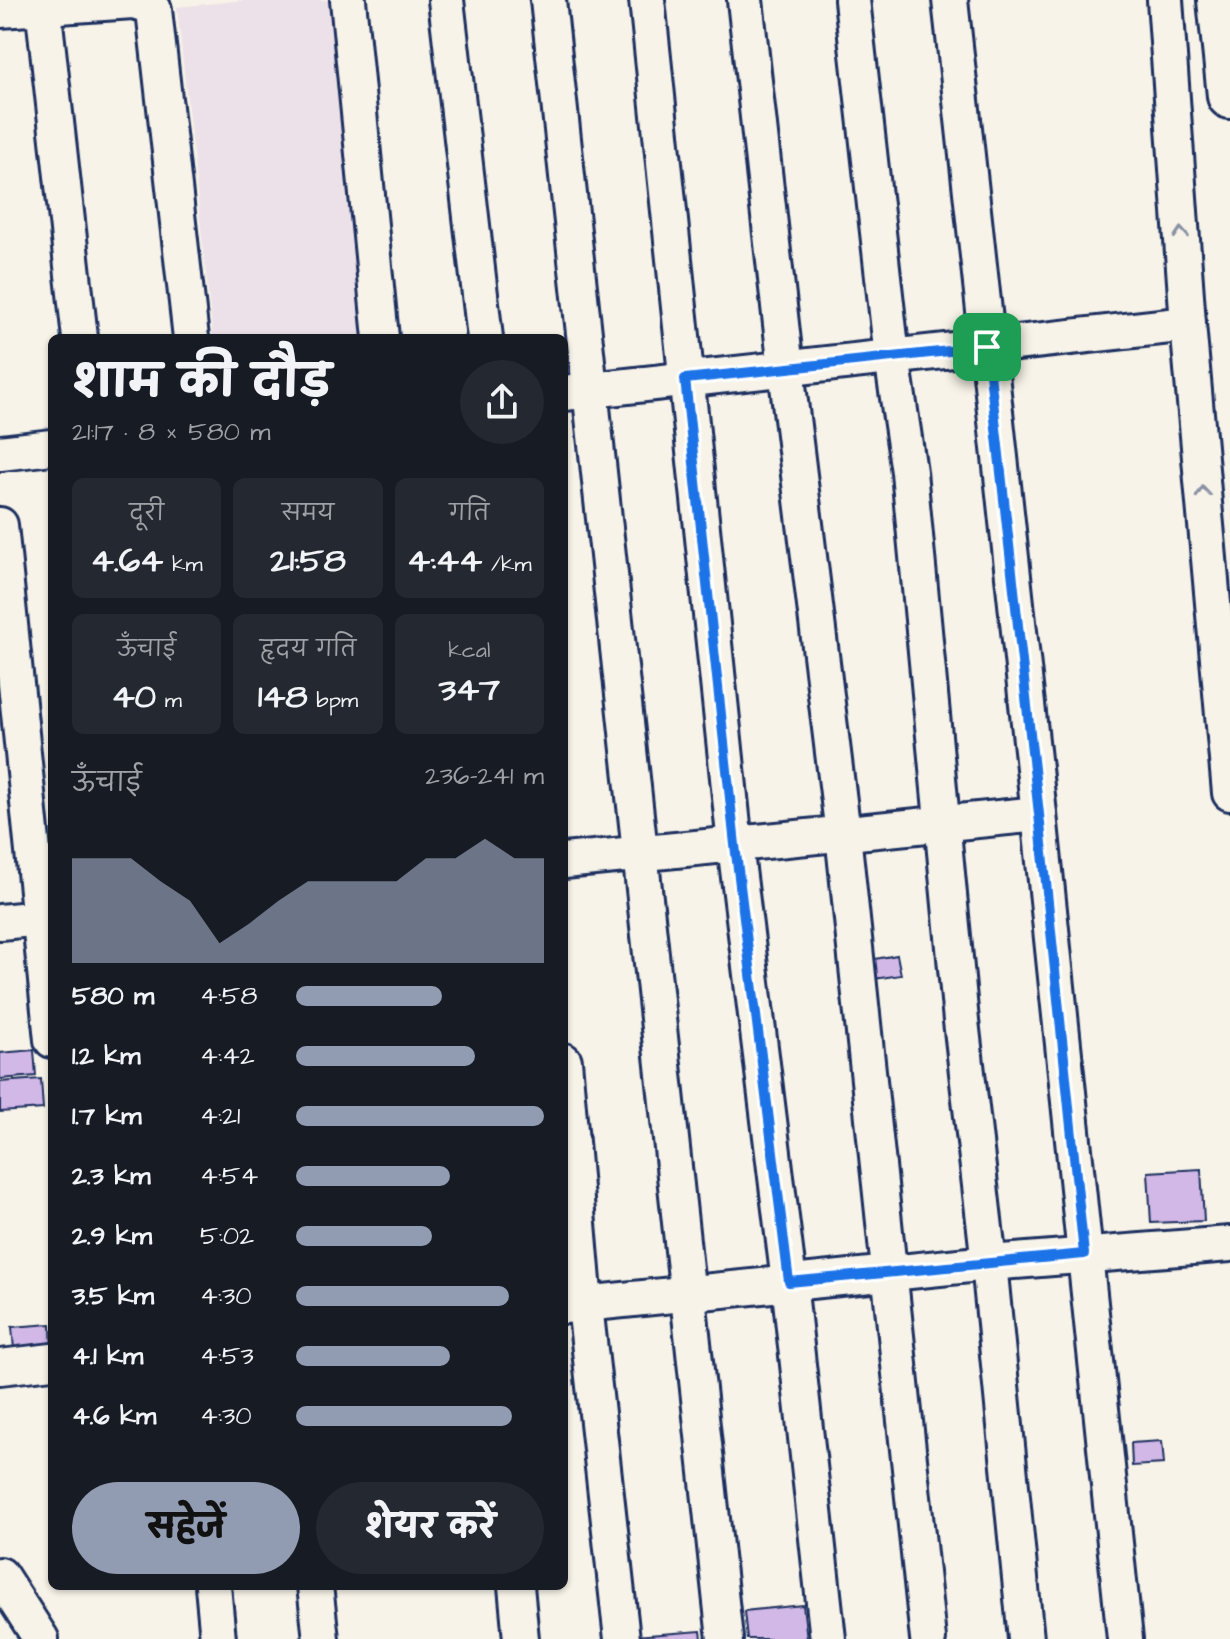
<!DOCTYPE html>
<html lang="hi">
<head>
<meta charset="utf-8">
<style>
	body { margin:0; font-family:"Architects Daughter","Playpen Sans Deva",sans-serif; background:#242831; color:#f1f3f6; height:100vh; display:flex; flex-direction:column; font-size:30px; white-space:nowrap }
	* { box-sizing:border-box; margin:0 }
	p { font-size:26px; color:#9ea1a6 }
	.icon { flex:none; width:44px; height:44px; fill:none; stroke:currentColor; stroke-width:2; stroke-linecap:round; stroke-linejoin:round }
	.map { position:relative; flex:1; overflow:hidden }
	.panel { position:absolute; left:48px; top:334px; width:520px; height:1256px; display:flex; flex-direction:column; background:#171b24; border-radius:12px; box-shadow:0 2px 6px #0004 }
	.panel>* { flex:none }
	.pin { position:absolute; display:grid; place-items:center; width:68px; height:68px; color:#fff; margin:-34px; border-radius:16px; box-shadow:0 4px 12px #0006 }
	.round { display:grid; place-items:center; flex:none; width:84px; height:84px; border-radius:42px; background:#242831 }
	.headline { display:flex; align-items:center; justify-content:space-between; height:136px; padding:0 24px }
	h1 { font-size:44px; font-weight:800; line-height:60px }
	.figures { display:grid; grid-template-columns:repeat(3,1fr); gap:12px; height:136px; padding:8px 24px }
	.figures div { display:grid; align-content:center; border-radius:12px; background:#242831; text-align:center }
	.figures b { font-size:34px; font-weight:800 }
	.figures small { font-size:22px; font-weight:400 }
	.figures p { font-size:22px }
	.chart { height:224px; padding:16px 24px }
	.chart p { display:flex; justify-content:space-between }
	.chart svg { width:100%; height:144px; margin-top:8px; fill:#919bb2; opacity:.7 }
	.action { display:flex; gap:16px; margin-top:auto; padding:16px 24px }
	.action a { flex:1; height:92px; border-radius:48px; background:#919bb2; color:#111; font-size:32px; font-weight:800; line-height:92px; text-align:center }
	.action a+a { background:#242831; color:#f1f3f6 }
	ul { padding:0 24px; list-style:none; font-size:26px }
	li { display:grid; grid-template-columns:128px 96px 1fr; align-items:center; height:60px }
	li i { height:20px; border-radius:10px; background:#919bb2 }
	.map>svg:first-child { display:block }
	.built { fill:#ece1e8 }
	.building { fill:#d1b8e7; stroke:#1b2f5e; stroke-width:2 }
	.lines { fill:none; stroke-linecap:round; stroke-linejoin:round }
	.minor-casing { stroke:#1b2f5e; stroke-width:40 }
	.highway-casing { stroke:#1b2f5e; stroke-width:50 }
	.minor { stroke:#f7f3e8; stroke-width:34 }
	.highway { stroke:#f7f3e8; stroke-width:44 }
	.oneway { stroke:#8991a3 }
	.route-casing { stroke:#fff; stroke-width:16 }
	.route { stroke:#1a73e8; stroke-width:10 }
</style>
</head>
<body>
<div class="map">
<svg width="1230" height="1639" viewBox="0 0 1230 1639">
	<rect width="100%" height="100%" fill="#f7f3e8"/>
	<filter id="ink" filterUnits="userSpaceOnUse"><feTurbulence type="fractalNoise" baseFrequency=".0125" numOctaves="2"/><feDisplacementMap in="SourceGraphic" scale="16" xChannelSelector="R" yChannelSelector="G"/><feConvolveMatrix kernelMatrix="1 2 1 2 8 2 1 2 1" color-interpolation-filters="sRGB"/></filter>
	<g filter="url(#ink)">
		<path class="built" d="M245 0H334L371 338H213L177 7Z"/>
		<g class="building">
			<path d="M897 955 901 975 867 980 864 961Z"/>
			<path d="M34 1050 36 1076 0 1079V1053Z"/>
			<path d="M41 1079 43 1109 0 1112V1082Z"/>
			<path d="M1201 1169 1204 1221 1151 1223 1148 1172Z"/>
			<path d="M51 1324 52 1356 15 1360 12 1327Z"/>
			<path d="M1162 1441 1164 1464 1132 1466 1131 1443Z"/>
			<path d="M803 1605 807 1639H747L744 1611Z"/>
			<path d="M701 1631 702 1639H636L635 1636Z"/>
		</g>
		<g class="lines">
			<defs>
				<g id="minor">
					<path d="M348 0 381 338"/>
					<path d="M446 0 485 338"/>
					<path d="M548 0 725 1639"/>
					<path d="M647 0 735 845 789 1282 828 1639"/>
					<path d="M745 0 786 369 843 834 928 1639"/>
					<path d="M852 0 892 357 909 472 961 1021 989 1263 1026 1639"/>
					<path d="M950 0 1039 814 1125 1639"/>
					<path d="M1165 0 1188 324 1230 793"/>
					<path d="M43 5 80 338"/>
					<path d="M0 10 133 1 149 5 154 10 191 338"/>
					<path d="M564 393 1188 324"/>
					<path d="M0 453 52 447"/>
					<path d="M0 525 52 1040"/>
					<path d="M564 861 1039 814"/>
					<path d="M0 922 52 917"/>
					<path d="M564 1061 585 1305 622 1639"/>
					<path d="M564 1306 989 1263 1230 1244"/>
					<path d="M0 1367 52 1361"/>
					<path d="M0 1575 41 1639"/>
					<path d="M213 1586 218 1639"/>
					<path d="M315 1586 321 1639"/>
					<path d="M516 1586 521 1639"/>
				</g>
				<path id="highway" d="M1220 0 1230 96"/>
			</defs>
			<use href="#minor" class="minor-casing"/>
			<use href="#highway" class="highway-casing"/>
			<use href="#minor" class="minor"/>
			<use href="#highway" class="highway"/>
		</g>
		<defs><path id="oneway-chevron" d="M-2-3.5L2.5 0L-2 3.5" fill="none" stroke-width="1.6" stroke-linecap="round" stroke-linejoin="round" transform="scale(2)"/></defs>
		<g class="oneway">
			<use href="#oneway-chevron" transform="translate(1181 233) rotate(-94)"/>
			<use href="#oneway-chevron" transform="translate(1203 492) rotate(-95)"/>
		</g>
	</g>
	<g class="lines" filter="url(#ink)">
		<defs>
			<path id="route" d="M987 347 1039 814 1084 1254 789 1282 735 845 685 379Z"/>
		</defs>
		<use href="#route" class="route-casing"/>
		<use href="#route" class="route"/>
	</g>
</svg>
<div class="pin" style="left:987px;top:347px;background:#1e9e55"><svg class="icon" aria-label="arrive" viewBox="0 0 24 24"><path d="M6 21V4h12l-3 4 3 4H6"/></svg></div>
<section class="panel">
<div class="headline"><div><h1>शाम की दौड़</h1><p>21:17 · 8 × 580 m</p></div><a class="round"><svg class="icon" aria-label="share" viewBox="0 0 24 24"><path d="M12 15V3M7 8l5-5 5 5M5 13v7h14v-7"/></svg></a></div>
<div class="figures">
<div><p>दूरी</p><b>4.64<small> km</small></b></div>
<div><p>समय</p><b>21:58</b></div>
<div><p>गति</p><b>4:44<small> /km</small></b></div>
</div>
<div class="figures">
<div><p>ऊँचाई</p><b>40<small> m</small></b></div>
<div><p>हृदय गति</p><b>148<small> bpm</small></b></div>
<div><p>kcal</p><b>347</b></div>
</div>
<div class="chart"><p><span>ऊँचाई</span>236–241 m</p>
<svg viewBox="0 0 160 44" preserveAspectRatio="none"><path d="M0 44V12L10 12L20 12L30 19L40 25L50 38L60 32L70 25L80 19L90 19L100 19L110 19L120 12L130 12L140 6L150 12L160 12V44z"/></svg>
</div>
<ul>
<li><b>580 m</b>4:58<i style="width:59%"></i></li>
<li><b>1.2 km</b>4:42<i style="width:72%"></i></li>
<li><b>1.7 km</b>4:21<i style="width:100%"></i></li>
<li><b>2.3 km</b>4:54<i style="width:62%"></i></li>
<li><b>2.9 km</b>5:02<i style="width:55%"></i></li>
<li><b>3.5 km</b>4:30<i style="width:86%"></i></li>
<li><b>4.1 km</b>4:53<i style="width:62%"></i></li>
<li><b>4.6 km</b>4:30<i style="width:87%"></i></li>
</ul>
<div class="action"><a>सहेजें</a><a>शेयर करें</a></div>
</section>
</div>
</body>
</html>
